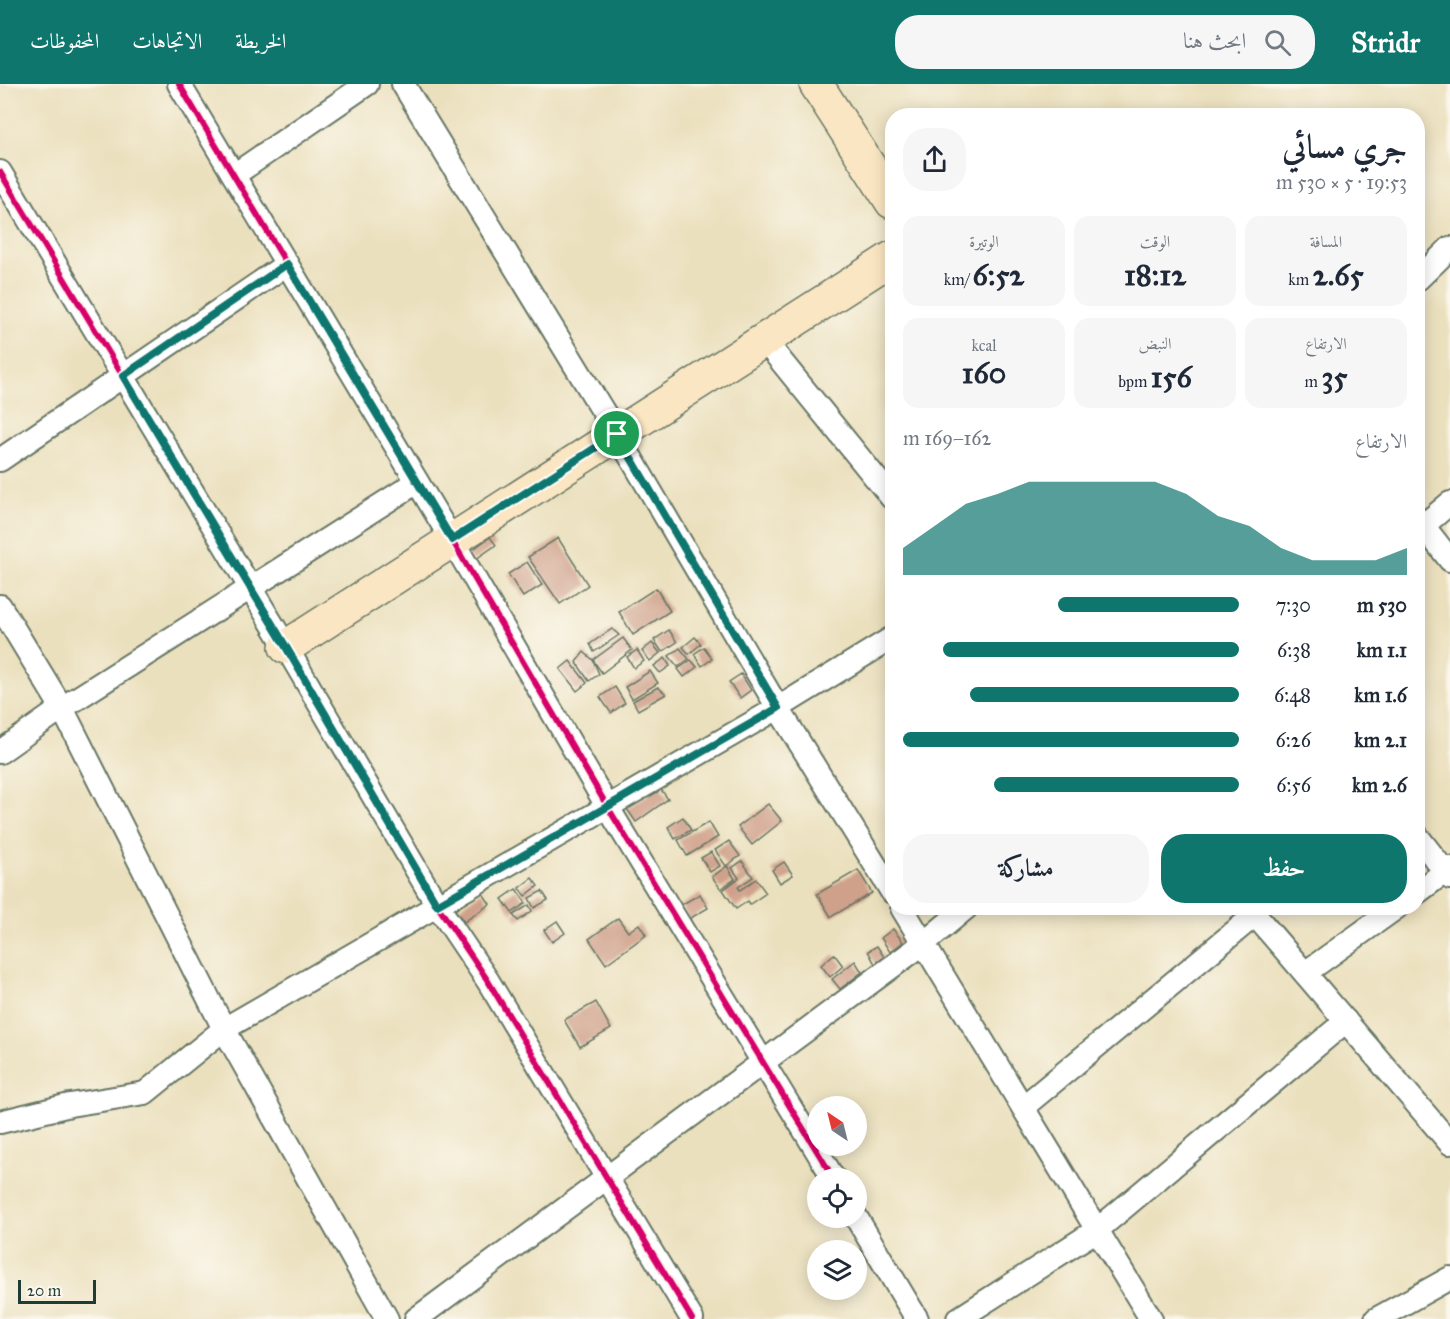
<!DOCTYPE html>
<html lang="ar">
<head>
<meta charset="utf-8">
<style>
	body { margin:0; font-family:"IM FELL Great Primer",Amiri,serif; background:#f6f6f7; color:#1f2937; direction:rtl; height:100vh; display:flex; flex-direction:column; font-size:22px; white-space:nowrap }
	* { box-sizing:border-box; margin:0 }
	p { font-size:20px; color:#747a83 }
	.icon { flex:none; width:33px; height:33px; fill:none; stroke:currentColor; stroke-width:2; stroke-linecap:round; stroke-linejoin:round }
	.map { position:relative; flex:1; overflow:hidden; direction:ltr }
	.side { position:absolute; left:885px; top:24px; width:540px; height:807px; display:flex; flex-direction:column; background:#fff; border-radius:24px; box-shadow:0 3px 15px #0003; direction:rtl }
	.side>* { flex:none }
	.needle { width:39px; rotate:325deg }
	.buttons { position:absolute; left:807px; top:1012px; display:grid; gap:12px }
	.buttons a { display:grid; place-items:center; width:60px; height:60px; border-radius:50%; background:#fff; box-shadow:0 3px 15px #0003; font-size:30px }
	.scale { position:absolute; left:18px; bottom:15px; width:78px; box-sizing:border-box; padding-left:6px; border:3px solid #1f3d34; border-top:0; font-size:16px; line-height:21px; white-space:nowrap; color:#1f3d34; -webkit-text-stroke:4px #fbf7ec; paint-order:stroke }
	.pin { position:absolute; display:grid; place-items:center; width:51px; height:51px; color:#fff; margin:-26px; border:3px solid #fff; border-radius:50%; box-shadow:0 2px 6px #0007 }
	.round { display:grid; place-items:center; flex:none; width:63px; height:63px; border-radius:24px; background:#f6f6f7 }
	.headline { display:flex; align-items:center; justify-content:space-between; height:102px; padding:0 18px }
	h1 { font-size:33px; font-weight:800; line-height:45px }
	.metrics { display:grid; grid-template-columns:repeat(3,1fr); gap:9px; height:102px; padding:6px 18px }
	.metrics div { display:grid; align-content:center; border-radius:15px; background:#f6f6f7; text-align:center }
	.metrics b { font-size:30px; font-weight:800 }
	.metrics small { font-size:16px; font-weight:400 }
	.metrics p { font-size:16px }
	.chart { height:168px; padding:12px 18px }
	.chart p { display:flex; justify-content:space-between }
	.chart svg { width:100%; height:108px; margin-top:6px; fill:#0f766e; opacity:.7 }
	.button { display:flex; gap:12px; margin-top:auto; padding:12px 18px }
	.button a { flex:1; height:69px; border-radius:24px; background:#0f766e; color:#fff; font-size:24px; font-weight:800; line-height:69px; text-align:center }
	.button a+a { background:#f6f6f7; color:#1f2937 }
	ul { padding:0 18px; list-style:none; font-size:20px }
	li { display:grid; grid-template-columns:96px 72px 1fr; align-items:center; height:45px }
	li i { height:15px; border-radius:8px; background:#0f766e }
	header { display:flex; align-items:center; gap:36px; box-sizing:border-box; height:84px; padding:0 30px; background:#0f766e; color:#fff }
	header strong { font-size:28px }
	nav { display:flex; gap:33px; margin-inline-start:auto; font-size:21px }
	.search { width:420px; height:54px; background:#f6f6f7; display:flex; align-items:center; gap:15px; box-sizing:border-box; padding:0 21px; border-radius:24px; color:#747a83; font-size:22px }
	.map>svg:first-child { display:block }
	.building { fill:#cfa08a }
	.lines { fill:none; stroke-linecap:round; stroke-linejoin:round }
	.street-casing { stroke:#667664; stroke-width:26 }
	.secondary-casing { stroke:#667664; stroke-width:36 }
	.street { stroke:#fff; stroke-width:22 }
	.secondary { stroke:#fbe6c3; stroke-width:33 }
	.cycleway-casing { stroke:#fbf7ec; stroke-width:10 }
	.cycleway { stroke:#d6006c; stroke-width:6 }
	.route-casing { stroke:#fff; stroke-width:12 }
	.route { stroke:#0f766e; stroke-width:8 }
</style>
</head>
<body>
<header>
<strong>Stridr</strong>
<div class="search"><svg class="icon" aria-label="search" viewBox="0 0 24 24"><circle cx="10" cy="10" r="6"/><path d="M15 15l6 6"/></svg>ابحث هنا</div>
<nav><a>الخريطة</a><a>الاتجاهات</a><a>المحفوظات</a></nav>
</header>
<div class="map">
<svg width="1450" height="1235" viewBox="0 0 1450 1235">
	<rect width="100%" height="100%" fill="#fbf7ec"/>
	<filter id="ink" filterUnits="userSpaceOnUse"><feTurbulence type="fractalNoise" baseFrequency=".0167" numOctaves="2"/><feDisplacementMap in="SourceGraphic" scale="12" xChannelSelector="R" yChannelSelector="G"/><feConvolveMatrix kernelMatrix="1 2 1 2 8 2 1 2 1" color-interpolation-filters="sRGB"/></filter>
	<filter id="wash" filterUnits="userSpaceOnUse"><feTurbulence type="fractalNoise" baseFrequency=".008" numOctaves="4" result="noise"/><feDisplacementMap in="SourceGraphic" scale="24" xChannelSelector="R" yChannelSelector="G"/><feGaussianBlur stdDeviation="1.35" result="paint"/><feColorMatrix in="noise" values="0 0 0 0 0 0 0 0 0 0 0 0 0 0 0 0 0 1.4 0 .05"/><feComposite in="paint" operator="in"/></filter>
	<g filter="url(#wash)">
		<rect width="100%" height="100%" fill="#ebe0be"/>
		<g id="blocks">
			<g class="building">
				<path d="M490 453 496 461 473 477 467 470Z"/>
				<path d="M558 454 588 501 560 520 528 473Z"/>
				<path d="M527 478 542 501 523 513 508 490Z"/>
				<path d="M656 504 670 527 633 551 619 528Z"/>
				<path d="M612 545 619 551 594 568 590 560Z"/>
				<path d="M669 546 677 558 662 568 654 556Z"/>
				<path d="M695 553 701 560 689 570 683 563Z"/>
				<path d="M623 554 632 566 602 589 593 576Z"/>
				<path d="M652 559 660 569 650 577 642 567Z"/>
				<path d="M704 563 712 575 702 582 694 570Z"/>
				<path d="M680 564 689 575 678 583 669 572Z"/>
				<path d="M637 566 644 577 634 584 627 573Z"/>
				<path d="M584 568 593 576 599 590 589 597 576 578Z"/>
				<path d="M665 574 670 582 660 589 654 582Z"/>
				<path d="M691 576 697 583 684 593 678 585Z"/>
				<path d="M570 577 587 599 577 607 560 585Z"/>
				<path d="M650 587 658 599 632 615 625 603Z"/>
				<path d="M741 590 751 606 740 614 729 598Z"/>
				<path d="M615 603 625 619 611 629 600 613Z"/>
				<path d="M658 603 666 610 638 626 633 617Z"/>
				<path d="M659 703 668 715 636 738 627 725Z"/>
				<path d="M768 720 782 737 752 761 738 743Z"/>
				<path d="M683 733 691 746 675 755 668 743Z"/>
				<path d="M709 738 718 753 687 772 678 756Z"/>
				<path d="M729 757 740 772 726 782 715 766Z"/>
				<path d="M711 768 720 782 710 788 701 774Z"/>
				<path d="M742 777 753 793 738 803 740 806 756 795 766 809 750 820 748 817 736 825 723 806 739 794 732 784Z"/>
				<path d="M784 778 793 791 780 799 772 786Z"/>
				<path d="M727 782 735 795 721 805 712 793Z"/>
				<path d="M858 786 872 809 831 833 817 810Z"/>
				<path d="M532 794 538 802 525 812 519 804Z"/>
				<path d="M516 805 526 819 512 829 502 815Z"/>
				<path d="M542 807 548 816 534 824 529 814Z"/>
				<path d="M482 808 490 820 464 838 455 826Z"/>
				<path d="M700 810 708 824 689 835 681 821Z"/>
				<path d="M529 821 532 827 518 837 513 831Z"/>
				<path d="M618 834 628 848 639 840 646 851 606 880 589 855Z"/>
				<path d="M557 837 565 849 552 858 544 846Z"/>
				<path d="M893 845 903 858 890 868 881 854Z"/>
				<path d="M877 862 884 873 875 880 868 867Z"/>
				<path d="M834 870 843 882 830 893 821 881Z"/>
				<path d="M855 877 862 888 840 905 832 895Z"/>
				<path d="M596 918 611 945 580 963 564 936Z"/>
			</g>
		</g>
	</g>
	<g filter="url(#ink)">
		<use href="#blocks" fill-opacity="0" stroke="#667664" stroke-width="1.5"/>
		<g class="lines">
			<defs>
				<g id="street">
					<path d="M179 0 452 456 607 722 834 1095"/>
					<path d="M403 0 617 350 778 624 892 808"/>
					<path d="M0 88 286 563 437 821 488 897 692 1235"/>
					<path d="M234 91 367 0"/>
					<path d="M1418 195 1450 164"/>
					<path d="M764 256 892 414"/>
					<path d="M0 376 287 180"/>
					<path d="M1418 435 1450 476"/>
					<path d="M1418 446 1450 419"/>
					<path d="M0 522 62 624 224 945 387 1235"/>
					<path d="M0 668 62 624 417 398"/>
					<path d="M1418 753 1450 794"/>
					<path d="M1418 808 1450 784"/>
					<path d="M902 824 1151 1235"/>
					<path d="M1249 824 1450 1059"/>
					<path d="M1305 889 1396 824"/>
					<path d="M1023 1023 1255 831"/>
					<path d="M0 1038 70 1021 145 1009 224 945 778 624 892 554"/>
					<path d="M856 1133 917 1235"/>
					<path d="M416 1235 924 859 966 824"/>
					<path d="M958 1235 1097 1146 1346 937"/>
					<path d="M1376 1235 1450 1194"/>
				</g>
				<g id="secondary">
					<path d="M816 0 892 118"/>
					<path d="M286 563 892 174"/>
				</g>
			</defs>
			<use href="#street" class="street-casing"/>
			<use href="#secondary" class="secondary-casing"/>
			<use href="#street" class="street"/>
			<use href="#secondary" class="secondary"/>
			<defs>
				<g id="cycleway">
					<path d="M179 0 452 456 607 722 834 1095"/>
					<path d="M0 88 286 563 437 821 488 897 692 1235"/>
				</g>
			</defs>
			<use href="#cycleway" class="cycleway-casing"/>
			<use href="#cycleway" class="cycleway"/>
		</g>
	</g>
	<g class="lines" filter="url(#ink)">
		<defs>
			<path id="route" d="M287 180 452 456 617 350 778 624 437 821 286 563 123 292Z"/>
		</defs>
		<use href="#route" class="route-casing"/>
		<use href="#route" class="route"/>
	</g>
</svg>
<div class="buttons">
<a><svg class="needle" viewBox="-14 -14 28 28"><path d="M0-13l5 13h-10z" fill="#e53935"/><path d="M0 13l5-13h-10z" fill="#747a83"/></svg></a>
<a><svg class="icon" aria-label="locate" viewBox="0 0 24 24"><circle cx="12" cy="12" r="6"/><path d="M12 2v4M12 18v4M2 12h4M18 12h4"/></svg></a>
<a><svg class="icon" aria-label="layers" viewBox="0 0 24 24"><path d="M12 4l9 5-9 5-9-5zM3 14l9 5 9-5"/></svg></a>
</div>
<div class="scale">20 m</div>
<div class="pin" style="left:617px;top:350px;background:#1e9e55"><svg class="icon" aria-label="arrive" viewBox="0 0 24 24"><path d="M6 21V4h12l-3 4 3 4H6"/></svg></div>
<section class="side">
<div class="headline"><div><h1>جري مسائي</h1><p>19:53 · 5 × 530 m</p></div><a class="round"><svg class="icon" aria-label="share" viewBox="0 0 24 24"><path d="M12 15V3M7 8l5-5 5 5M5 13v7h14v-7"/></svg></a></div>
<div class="metrics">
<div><p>المسافة</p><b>2.65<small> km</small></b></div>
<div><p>الوقت</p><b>18:12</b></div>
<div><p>الوتيرة</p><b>6:52<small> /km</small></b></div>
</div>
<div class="metrics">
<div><p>الارتفاع</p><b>35<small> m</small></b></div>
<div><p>النبض</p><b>156<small> bpm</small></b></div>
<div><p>kcal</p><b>160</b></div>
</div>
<div class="chart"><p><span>الارتفاع</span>162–169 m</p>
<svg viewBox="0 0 160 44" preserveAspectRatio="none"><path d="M0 44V33L10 24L20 15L30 11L40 6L50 6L60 6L70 6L80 6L90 11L100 20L110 24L120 33L130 38L140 38L150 38L160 33V44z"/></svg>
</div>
<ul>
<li><b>530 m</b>7:30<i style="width:54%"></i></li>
<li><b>1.1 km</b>6:38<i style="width:88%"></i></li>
<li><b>1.6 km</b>6:48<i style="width:80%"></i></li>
<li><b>2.1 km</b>6:26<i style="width:100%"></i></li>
<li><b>2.6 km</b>6:56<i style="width:73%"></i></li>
</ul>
<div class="button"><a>حفظ</a><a>مشاركة</a></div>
</section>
</div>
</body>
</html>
